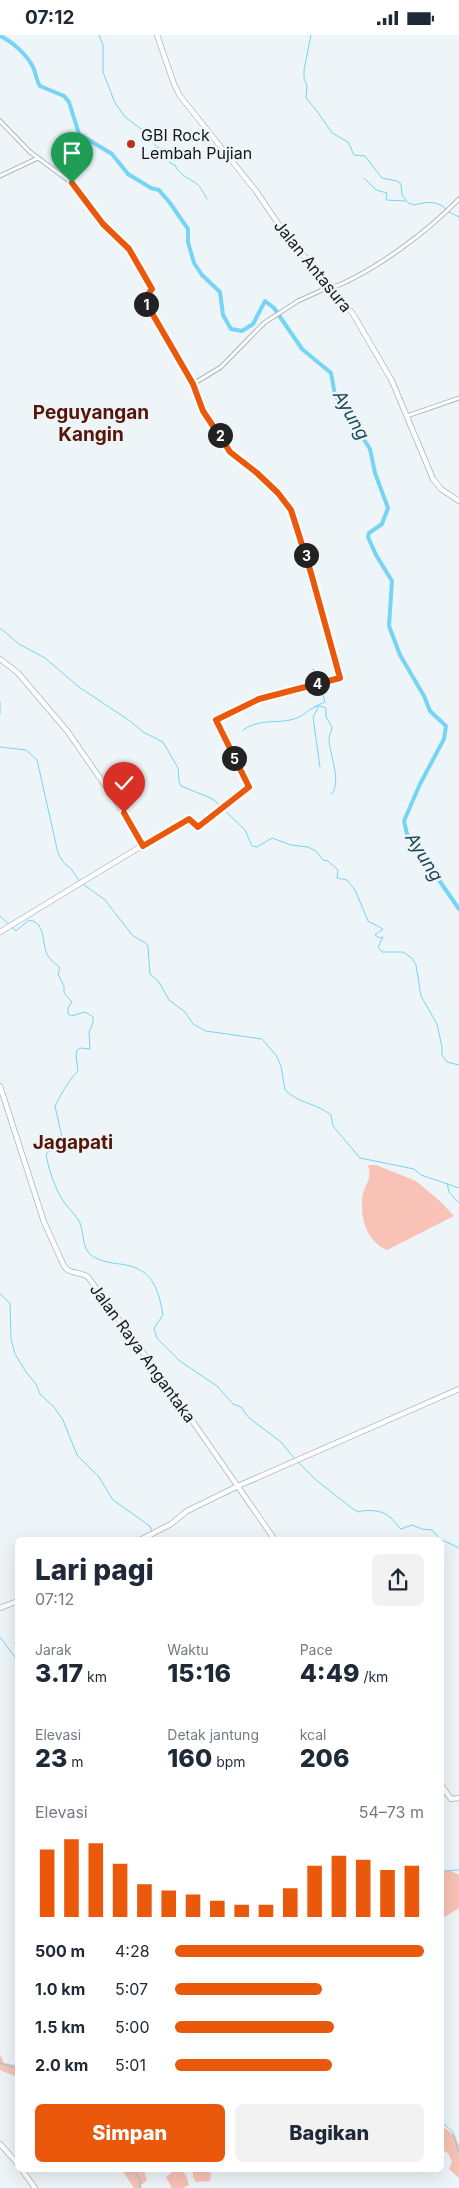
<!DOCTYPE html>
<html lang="id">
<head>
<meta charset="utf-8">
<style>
	body { margin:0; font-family:Inter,sans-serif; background:#f2f2f3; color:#1f2937; height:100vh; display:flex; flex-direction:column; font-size:19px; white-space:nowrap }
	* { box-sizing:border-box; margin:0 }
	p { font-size:16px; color:#747a83 }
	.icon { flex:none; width:28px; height:28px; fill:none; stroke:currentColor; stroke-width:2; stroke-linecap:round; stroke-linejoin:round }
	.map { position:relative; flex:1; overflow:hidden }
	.drawer { position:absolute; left:15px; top:1502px; width:429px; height:635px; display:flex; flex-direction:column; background:#fff; border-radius:8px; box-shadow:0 5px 20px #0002 }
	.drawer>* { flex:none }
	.pin { position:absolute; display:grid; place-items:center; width:42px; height:42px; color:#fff; margin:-51px -21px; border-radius:50% 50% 50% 0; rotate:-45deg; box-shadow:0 0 5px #0007 }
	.pin .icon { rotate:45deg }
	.km { position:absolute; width:25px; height:25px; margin:-12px; border-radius:50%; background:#222; color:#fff; font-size:14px; line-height:25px; text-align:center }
	.round { display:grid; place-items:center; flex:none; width:52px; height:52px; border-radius:8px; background:#f2f2f3 }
	.head { display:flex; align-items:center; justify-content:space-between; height:85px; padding:0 20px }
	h1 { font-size:28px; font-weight:800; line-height:38px }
	.figures { display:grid; grid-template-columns:repeat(3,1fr); gap:8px; height:85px; padding:5px 20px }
	.figures div { display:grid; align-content:center }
	.figures b { font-size:25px; font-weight:800 }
	.figures small { font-size:14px; font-weight:400 }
	.figures p { font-size:14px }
	.chart { height:140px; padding:10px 20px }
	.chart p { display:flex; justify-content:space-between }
	.chart svg { width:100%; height:90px; margin-top:5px; stroke:#ea580c; stroke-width:6 }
	.action { display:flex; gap:10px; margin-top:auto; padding:10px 20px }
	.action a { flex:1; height:58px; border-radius:8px; background:#ea580c; color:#fff; font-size:20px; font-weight:800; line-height:58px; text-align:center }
	.action a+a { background:#f2f2f3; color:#1f2937 }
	ul { padding:0 20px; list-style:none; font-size:16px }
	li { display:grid; grid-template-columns:80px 60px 1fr; align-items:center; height:38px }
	li i { height:12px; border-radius:6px; background:#ea580c }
	.status { display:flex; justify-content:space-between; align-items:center; height:35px; padding:0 25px; background:#fff; direction:ltr }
	.status svg { height:14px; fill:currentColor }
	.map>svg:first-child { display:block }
	.green { fill:#f8c2b6 }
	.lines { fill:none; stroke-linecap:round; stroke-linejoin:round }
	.stream { stroke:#76d4f4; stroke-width:1 }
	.river { stroke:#76d4f4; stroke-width:4 }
	.minor-casing { stroke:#afb6b9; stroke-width:5 }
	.major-casing { stroke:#afb6b9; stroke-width:6 }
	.minor { stroke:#fff; stroke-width:3 }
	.major { stroke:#fff; stroke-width:4.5 }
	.route-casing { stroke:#fff; stroke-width:10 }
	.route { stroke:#ea580c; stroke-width:6 }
	.poi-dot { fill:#bc3115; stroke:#edf5f8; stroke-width:2 }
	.labels { text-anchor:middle; stroke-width:5; stroke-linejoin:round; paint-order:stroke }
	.poi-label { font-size:16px; fill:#16191a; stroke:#edf5f8; text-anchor:start }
	.street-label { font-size:16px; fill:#16191a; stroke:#edf5f8 }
	.water-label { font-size:18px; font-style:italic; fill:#1d4755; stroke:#edf5f8 }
	.quarter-label { font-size:19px; font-weight:bold; fill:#571508; stroke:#edf5f8 }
</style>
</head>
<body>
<div class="status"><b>07:12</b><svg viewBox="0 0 49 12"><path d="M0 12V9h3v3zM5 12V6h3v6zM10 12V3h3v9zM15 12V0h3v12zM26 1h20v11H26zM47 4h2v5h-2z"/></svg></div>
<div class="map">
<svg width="459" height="2153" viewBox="0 0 459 2153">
	<rect width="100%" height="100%" fill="#edf5f8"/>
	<g class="green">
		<path d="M368 1130H376L416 1146 441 1167 454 1181 387 1215C367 1206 361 1186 362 1165 363 1150 373 1146 368 1130Z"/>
		<path d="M441 1836H451L459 1840V1873L443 1883Z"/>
		<path d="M0 2019 4 2028 17 2030V2042L0 2035Z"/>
		<path d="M441 2090 455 2101 459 2111V2143L449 2134 452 2127 448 2118 441 2114 444 2105 441 2104Z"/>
		<path d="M122 2135H144L147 2145 141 2150 142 2153H134Z"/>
		<path d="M174 2135H181L186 2140 189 2150 183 2153H172L166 2142Z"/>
		<path d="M193 2135H209L211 2139 210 2146 196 2147 193 2142Z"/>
	</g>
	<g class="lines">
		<g class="stream">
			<path d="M99 0 103 10V37L115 68 125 82 144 96 158 113 170 114V128L175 130C179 140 189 143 197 149 201 152 204 159 207 164"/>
			<path d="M311 0 304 35V43L307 51 306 63 317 76 332 98 348 107 354 120 365 121 382 143 397 146 401 149 402 160 407 167"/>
			<path d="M364 143 376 155 387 158 386 165 405 166"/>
			<path d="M408 168 414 170C426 167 437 165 446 174"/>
			<path d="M449 177 459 182"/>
			<path d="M0 593 19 609 45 623 79 652 130 686 143 697 163 707 178 733 179 746 181 751 213 764 245 795 252 811 257 812 272 803 291 810 308 812 316 816 323 825 328 826 338 835 337 843 347 845 355 855 368 886 383 894 375 900 380 903 383 902 378 912 382 917H403L412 923 416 930 421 961 437 989 442 1012V1020L447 1027 459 1030"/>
			<path d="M313 634 319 646"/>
			<path d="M0 667V679"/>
			<path d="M314 672 325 667 320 650"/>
			<path d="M318 673 313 682 320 732"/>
			<path d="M243 695C263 682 278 690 297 683 307 679 314 667 326 673V682L332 692C332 696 329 700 329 703 329 720 342 744 332 759"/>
			<path d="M0 712 26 715 37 725 58 818 63 827 72 835 80 847"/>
			<path d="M83 849 105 865 133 901 146 908 148 912 150 939 159 947 169 965 185 977 193 989 206 996 262 1004 276 1020 281 1031 285 1055C298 1068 318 1069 331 1080L333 1091 360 1123 414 1134 421 1140 459 1153"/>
			<path d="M0 881 16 896 29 885C47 888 41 909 48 921 51 926 56 929 60 933L58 939 64 951V958L72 967 68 973V979L71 981 85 977 93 982V988L89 997 90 1014 81 1013 77 1015 76 1021 78 1036C68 1046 62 1058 55 1071L64 1111 57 1115H50L46 1120C49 1135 55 1154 64 1167 69 1174 76 1180 80 1188 84 1198 82 1213 91 1220 99 1226 111 1228 120 1229 152 1233 158 1252 163 1280L154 1293 157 1303 180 1326 217 1351 233 1369 241 1372 249 1383 281 1407 294 1423"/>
			<path d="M447 1148 449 1157 459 1168"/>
			<path d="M0 1259 10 1268 11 1304 15 1319 26 1337 36 1349 40 1359 54 1372 63 1385 77 1420 99 1442 113 1465 150 1491 152 1497"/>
			<path d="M297 1426 316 1445 353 1474 358 1477C367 1474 382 1475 390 1482 394 1485 396 1490 401 1494L412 1490 422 1494 432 1495 441 1505"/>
			<path d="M442 1505 459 1513"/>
			<path d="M0 1602 18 1626"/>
			<path d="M441 1836 459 1835"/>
			<path d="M0 2028 18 2034"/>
			<path d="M441 2084 443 2088 453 2097 459 2118"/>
			<path d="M134 2135 140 2145V2153"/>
		</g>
		<path class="river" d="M0 1C12 6 27 20 33 32 36 38 36 45 40 51L64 61 69 67 79 99 112 119 128 139 151 153 159 155 170 168 188 194V207L194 228 202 240 220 257 223 280 231 294 242 296 253 289 265 266 274 273 302 314 331 338 335 360 370 414 375 438 388 473 382 489 369 498 368 502 376 520 392 546 389 591 400 620 424 661 430 676 446 691 444 704 420 749 404 786 407 799 459 874"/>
		<defs>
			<g id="minor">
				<path d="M0 86 30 117 72 148 100 187 129 214 152 254 145 264 147 270 193 349 203 376 225 409 231 417 257 438 278 458 292 476 311 538 340 643 259 664 216 685 218 693 242 737 248 754 197 792 188 784 143 811"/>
				<path d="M0 141 38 123"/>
				<path d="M332 253C375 236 427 197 459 164"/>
				<path d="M193 349 221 332 264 288 298 266 331 251"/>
				<path d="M407 381 459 363"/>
			</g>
			<g id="major">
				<path d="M157 0 174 49 180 61 256 156 292 209 319 236 353 279 392 346 433 444 441 454 459 466"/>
				<path d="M0 624 18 638 68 697 131 788 143 810 0 897"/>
				<path d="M0 1051 44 1187 64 1231C70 1240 80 1236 88 1242L191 1384 275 1505"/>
				<path d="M140 1505 171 1489 187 1476 238 1451 459 1354"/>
				<path d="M0 1573 18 1566"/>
				<path d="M441 1750 451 1764 459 1763"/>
				<path d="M0 2109 18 2129"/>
				<path d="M22 2135 35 2153"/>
			</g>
		</defs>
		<use href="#minor" class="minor-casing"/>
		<use href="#major" class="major-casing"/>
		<use href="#minor" class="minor"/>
		<use href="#major" class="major"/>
	</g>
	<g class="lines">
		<defs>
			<path id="route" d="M72 148 103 189 129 214 152 254 146 262 145 266 193 349 203 376 225 409 230 417 257 438 278 458 291 475 311 538 340 643 259 664 216 685 249 752 198 792 189 784 143 811 124 778"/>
		</defs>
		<use href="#route" class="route-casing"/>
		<use href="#route" class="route"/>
	</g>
	<circle class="poi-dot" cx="131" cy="109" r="5"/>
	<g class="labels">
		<g class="poi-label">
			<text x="141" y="106">GBI Rock<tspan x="141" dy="18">Lembah Pujian</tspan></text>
		</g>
		<g class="street-label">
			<text transform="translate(313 231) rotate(51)" y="6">Jalan Antasura</text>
			<text transform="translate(143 1318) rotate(54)" y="6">Jalan Raya Angantaka</text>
		</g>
		<g class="water-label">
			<text transform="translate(351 380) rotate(60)" y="6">Ayung</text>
			<text transform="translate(424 822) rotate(58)" y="6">Ayung</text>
		</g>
		<g class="quarter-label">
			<text x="91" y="384">Peguyangan<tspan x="91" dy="22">Kangin</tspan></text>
			<text x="73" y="1114">Jagapati</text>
		</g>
	</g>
</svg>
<div class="pin" style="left:72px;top:148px;background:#1e9e55"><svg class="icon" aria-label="arrive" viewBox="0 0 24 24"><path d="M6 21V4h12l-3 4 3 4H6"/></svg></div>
<div class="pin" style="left:124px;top:778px;background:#d93025"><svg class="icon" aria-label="check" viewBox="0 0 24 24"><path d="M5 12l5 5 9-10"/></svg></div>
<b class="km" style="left:146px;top:269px">1</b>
<b class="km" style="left:220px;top:400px">2</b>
<b class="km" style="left:306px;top:520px">3</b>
<b class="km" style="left:317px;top:648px">4</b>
<b class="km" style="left:234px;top:723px">5</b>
<section class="drawer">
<div class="head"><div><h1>Lari pagi</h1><p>07:12</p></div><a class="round"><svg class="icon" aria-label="share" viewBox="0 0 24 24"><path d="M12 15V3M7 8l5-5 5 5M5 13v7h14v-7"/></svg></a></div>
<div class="figures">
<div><p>Jarak</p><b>3.17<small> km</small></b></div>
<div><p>Waktu</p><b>15:16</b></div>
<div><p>Pace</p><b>4:49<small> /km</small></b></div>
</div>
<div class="figures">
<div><p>Elevasi</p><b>23<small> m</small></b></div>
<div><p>Detak jantung</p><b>160<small> bpm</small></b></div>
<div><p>kcal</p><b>206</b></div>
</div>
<div class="chart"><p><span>Elevasi</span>54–73 m</p>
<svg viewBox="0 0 160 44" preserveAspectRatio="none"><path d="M5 44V11M15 44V6M25 44V8M35 44V18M45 44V28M55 44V31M65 44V33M75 44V36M85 44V38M95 44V38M105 44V30M115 44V19M125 44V14M135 44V16M145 44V21M155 44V19"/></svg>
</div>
<ul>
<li><b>500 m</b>4:28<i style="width:100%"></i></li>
<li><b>1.0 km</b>5:07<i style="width:59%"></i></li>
<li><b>1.5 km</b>5:00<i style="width:64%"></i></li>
<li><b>2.0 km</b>5:01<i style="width:63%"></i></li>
</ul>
<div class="action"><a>Simpan</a><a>Bagikan</a></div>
</section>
</div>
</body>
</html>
